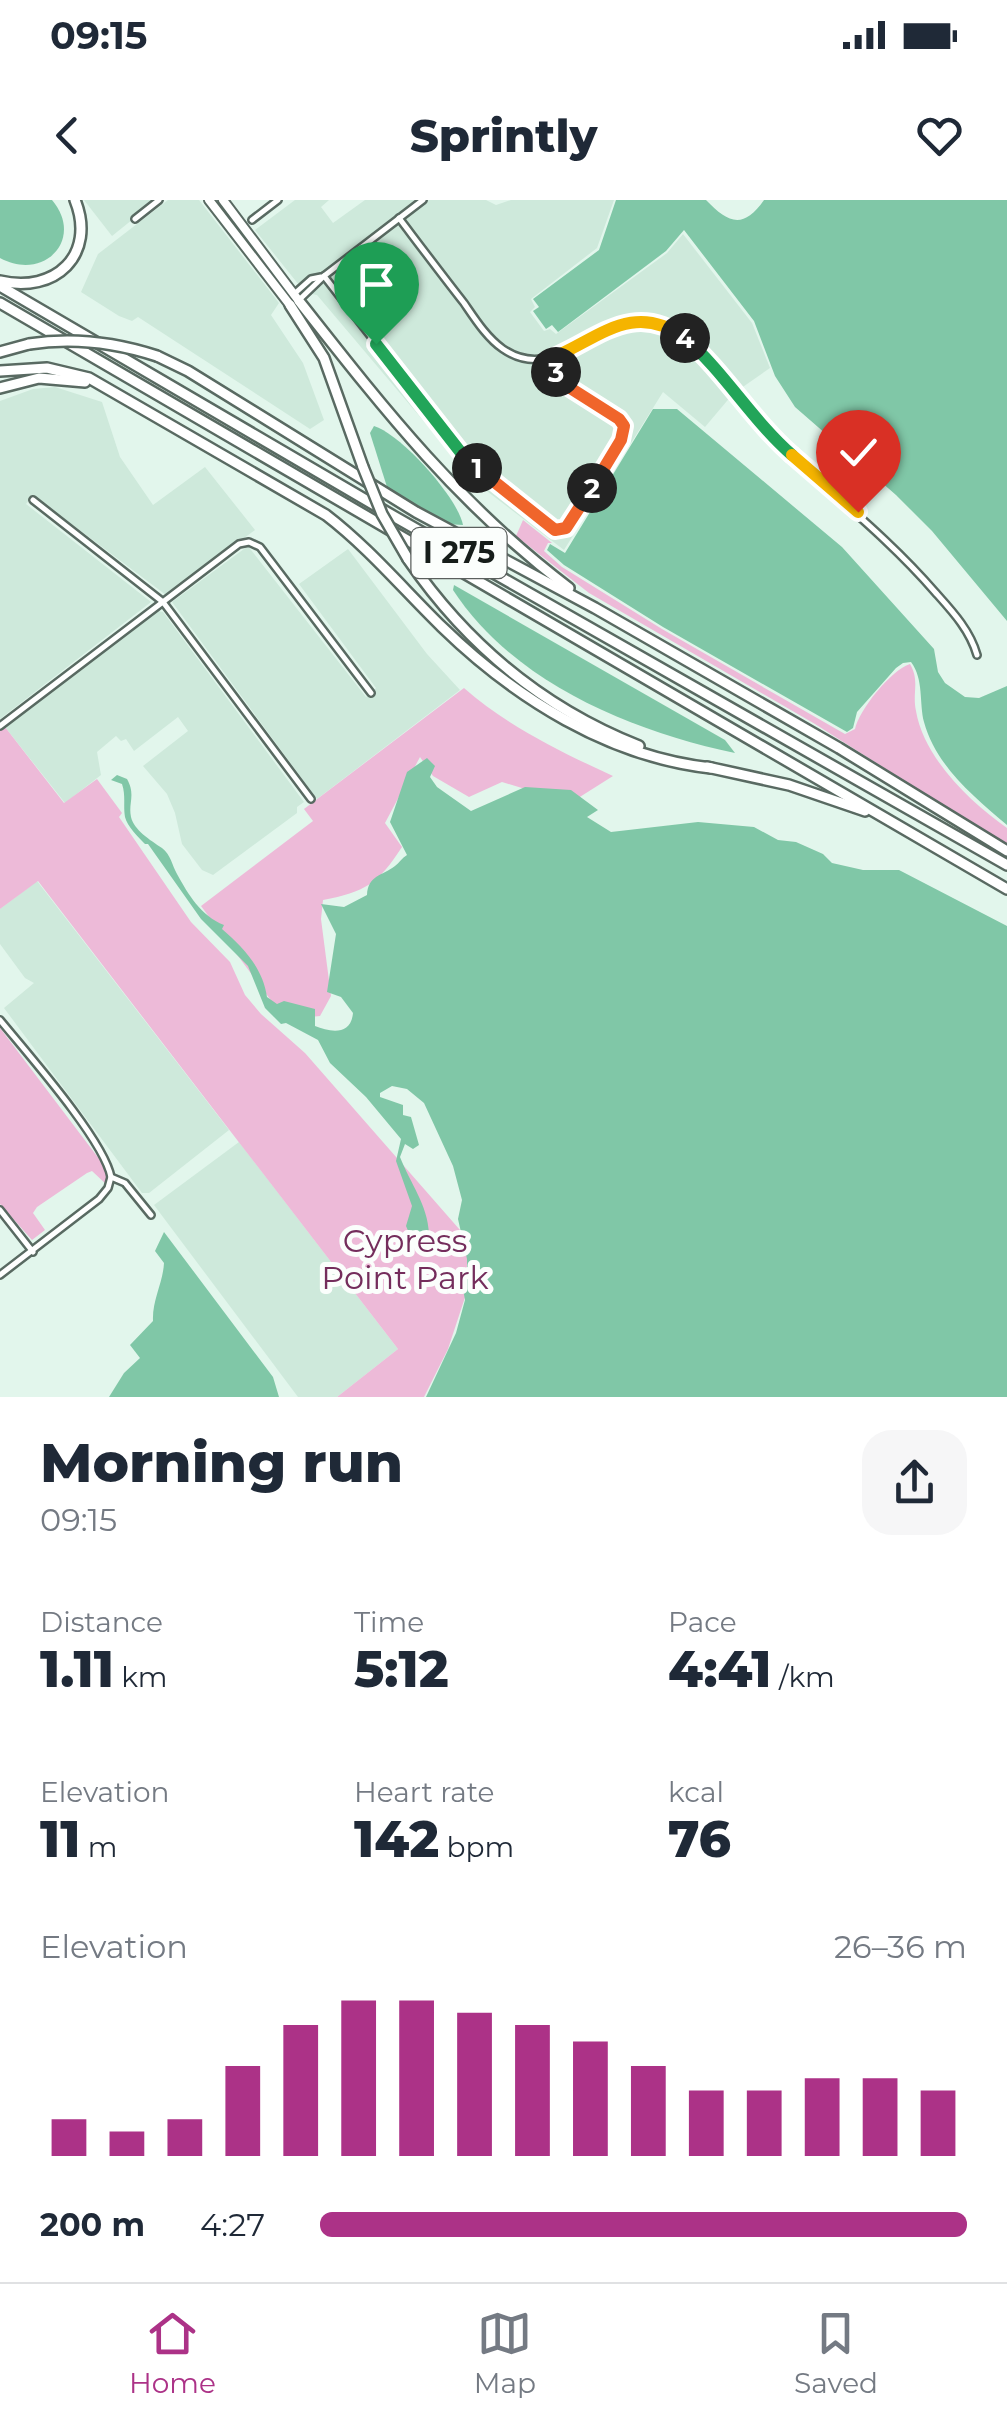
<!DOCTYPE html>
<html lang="en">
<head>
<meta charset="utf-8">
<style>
	body { margin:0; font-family:Montserrat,sans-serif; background:#f6f6f7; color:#1f2937; height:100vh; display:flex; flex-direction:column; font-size:38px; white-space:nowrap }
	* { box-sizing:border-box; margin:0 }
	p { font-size:32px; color:#747a83 }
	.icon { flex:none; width:55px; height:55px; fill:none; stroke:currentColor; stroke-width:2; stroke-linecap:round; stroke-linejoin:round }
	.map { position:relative; height:1197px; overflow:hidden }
	.panel { display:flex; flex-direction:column; background:#fff; flex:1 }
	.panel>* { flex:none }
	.pin { position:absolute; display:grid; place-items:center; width:85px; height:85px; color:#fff; margin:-102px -42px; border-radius:50% 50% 50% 0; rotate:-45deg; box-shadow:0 0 10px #0007 }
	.pin .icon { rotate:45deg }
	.km { position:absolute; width:50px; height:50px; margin:-25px; border-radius:50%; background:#222; color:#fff; font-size:28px; line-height:50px; text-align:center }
	.round { display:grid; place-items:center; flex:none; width:105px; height:105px; border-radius:30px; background:#f6f6f7 }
	.head { display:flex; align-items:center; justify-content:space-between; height:170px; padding:0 40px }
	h1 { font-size:55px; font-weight:800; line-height:75px }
	.figures { display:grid; grid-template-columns:repeat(3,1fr); gap:15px; height:170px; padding:10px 40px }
	.figures div { display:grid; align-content:center }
	.figures b { font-size:50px; font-weight:800 }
	.figures small { font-size:28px; font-weight:400 }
	.figures p { font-size:28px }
	.chart { height:280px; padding:20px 40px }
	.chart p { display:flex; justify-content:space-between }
	.chart svg { width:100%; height:180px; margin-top:10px; stroke:#ac3287; stroke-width:6 }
	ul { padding:0 40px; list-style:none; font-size:32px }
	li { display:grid; grid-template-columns:160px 120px 1fr; align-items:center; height:75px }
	li i { height:25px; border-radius:12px; background:#ac3287 }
	.status { display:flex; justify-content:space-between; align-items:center; height:70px; padding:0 50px; background:#fff; direction:ltr }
	.status svg { height:28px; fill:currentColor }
	header { display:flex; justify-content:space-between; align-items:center; height:130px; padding:0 40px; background:#fff; font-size:45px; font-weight:800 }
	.tabs { display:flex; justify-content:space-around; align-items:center; height:140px; border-top:2px solid #e0e1e3; background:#fff; font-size:28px; color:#747a83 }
	.tabs a { display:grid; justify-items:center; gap:5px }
	.tabs .selected { color:#ac3287 }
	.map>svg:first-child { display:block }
	.built { fill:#cee9db }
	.green { fill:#edbad8 }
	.water { fill:#80c7a7 }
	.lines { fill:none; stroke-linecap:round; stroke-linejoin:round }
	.minor-casing { stroke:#596a62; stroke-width:10 }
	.major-casing { stroke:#596a62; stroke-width:12 }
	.highway-casing { stroke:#596a62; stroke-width:14 }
	.minor { stroke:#fff; stroke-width:5 }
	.major { stroke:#fff; stroke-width:8 }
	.highway { stroke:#fff; stroke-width:9 }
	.highway-bridge-casing { stroke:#596a62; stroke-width:14; stroke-linecap:butt }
	.highway-bridge { stroke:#fff; stroke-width:9 }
	.split-1-casing { stroke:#fff; stroke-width:20 }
	.split-2-casing { stroke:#fff; stroke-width:20 }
	.split-3-casing { stroke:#fff; stroke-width:20 }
	.split-4-casing { stroke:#fff; stroke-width:20 }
	.split-5-casing { stroke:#fff; stroke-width:20 }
	.split-6-casing { stroke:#fff; stroke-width:20 }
	.split-1 { stroke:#22a559; stroke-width:12 }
	.split-2 { stroke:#f0652b; stroke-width:12 }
	.split-3 { stroke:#f0652b; stroke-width:12 }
	.split-4 { stroke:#f5b400; stroke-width:12 }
	.split-5 { stroke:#22a559; stroke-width:12 }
	.split-6 { stroke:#f5b400; stroke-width:12 }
	.labels { text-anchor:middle; stroke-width:10; stroke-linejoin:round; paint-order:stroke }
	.shield { fill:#fbfefc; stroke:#5b605e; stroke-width:2.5 }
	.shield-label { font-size:30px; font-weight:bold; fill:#161d1a }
	.park-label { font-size:32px; fill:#742d5c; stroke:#fbfefc }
</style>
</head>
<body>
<div class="status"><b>09:15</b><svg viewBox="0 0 49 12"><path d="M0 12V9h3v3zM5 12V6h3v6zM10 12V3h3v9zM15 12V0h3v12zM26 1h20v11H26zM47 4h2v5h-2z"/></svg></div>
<header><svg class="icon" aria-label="back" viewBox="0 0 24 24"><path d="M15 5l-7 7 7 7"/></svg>Sprintly<svg class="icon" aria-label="heart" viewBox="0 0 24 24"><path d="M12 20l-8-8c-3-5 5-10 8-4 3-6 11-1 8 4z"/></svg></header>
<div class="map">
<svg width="1007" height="1197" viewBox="0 0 1007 1197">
	<rect width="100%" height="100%" fill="#e2f6ec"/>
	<g class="built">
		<path d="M84 0H152L148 7 112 36Z"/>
		<path d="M168 0H199L279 103 271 115 303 163 324 220 310 229 138 117 132 121 119 116 81 92 98 54Z"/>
		<path d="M295 0H329L321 7 333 23 365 0H419L324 72 299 85 255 30Z"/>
		<path d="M428 0H486L496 5 511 0H614L597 48 531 99 535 107 530 112 544 131 550 129 556 134 667 53 683 34 752 123 770 168 737 191 688 136 677 128 652 121 616 122 551 156H527L508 149 490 133 403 19Z"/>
		<path d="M398 22 494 146 526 162H549L559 184 617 221 621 228 618 239 564 326 550 325 464 252 328 76Z"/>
		<path d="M324 81 460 257 554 333 571 327 627 232 621 216 564 180 555 160 617 127 651 126 674 134 684 141 732 195 705 227 663 192 564 350 475 282 317 95 312 94Z"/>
		<path d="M55 187 102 202 120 257 153 305 205 267 255 330 166 395 33 295 26 304 151 402 0 519V201L33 189Z"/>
		<path d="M248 346 366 497 376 488 299 384 348 349 427 454 460 490 317 599 172 402Z"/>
		<path d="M158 411 163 412 304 602 297 607V613L213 675 202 670 182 644 175 613 167 594 143 566 188 531 178 517 134 551 126 539 121 541 116 536 97 552 101 575 65 603 5 527Z"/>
		<path d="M37 681 229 930 149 993H142L4 808 34 783 25 778 0 744V709Z"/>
		<path d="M239 942 398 1149 337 1197H298L154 1005Z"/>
	</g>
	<g class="green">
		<path d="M523 320 552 343H548L544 351 562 367 662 429 845 534 855 529C859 510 891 470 910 464 920 481 912 493 916 511 924 558 970 602 1007 628V646L815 524 589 393 516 336Z"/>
		<path d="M464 488C507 526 561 552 613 576L575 600 558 599 502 582 469 597 433 576 420 557 385 623 402 647C378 684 365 692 323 700L321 719 331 796 320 816 300 818 275 806 201 706 313 621 304 609Z"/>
		<path d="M5 527 64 603 97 579 122 613 119 617 191 722 230 762 245 795 261 814 305 853 460 1030 473 1073 448 1149 424 1197H337L398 1149 38 681 0 709V531Z"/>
		<path d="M0 828 112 976 107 985 92 971 87 973 37 1007 33 1013 45 1030 32 1040 0 1004Z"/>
	</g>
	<g class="water">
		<path d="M0 0H52C85 39 44 82 0 58Z"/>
		<path d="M616 0H706C728 23 743 30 764 0H1007V421L932 331 896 295 795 207 775 176 754 121 684 30 666 51 558 132 552 125 546 129 533 111 539 107 533 99 599 50Z"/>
		<path d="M653 209H677L842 347 934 449 938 472 945 483 965 497 979 498 1007 486V625C974 597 936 566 924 522 919 503 924 479 911 462L903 463 896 468 857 512 853 528 847 532 663 427 564 365 547 350 550 344 565 353Z"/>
		<path d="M374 226C401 234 458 298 463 325L445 324 387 287 370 233Z"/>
		<path d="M454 385 725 540 735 553C631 531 514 483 453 390Z"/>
		<path d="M427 558 435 566 430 577 437 587 471 611 525 587 571 590 598 610 587 617 611 632 698 622 754 627 778 640 796 642 823 654 832 663 863 670H899L1007 726V1197H426L456 1133 465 1100 463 1089 467 1080V1059L458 1019 462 1000 453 966 424 903 407 889 392 886 380 893V897L403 905V915L411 917 419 945 413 949 405 944 400 957C410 983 428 1005 429 1034L422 1043 413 1042 406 1026 412 1006 396 961 401 939 366 897 330 863 318 840 286 823 281 824 265 808 248 766 201 719 148 644H145C139 638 127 626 125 617 123 605 126 596 122 584L111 580 117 575 127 579C136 595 128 603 131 617 134 630 150 640 162 648 171 655 172 665 177 674 188 694 201 716 224 725L222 729C243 747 263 768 267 797L277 804 284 801 315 809V826C330 832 351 836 353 813L341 797 327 792 336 734 321 704 344 707 367 695C368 675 382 676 395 666 399 663 402 658 407 655L390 622 407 572Z"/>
		<path d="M164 1032 273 1177 279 1197H109L124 1173 140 1158 130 1145 153 1121C152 1100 163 1083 164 1063L155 1051Z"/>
	</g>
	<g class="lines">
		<defs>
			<g id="minor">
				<path d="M399 18C421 47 442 75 464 103 475 119 487 138 503 149 563 190 602 95 673 130 716 151 737 204 770 236 825 289 885 334 935 392 952 411 970 430 977 455"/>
				<path d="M135 19 159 0"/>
				<path d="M252 20 278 0"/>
				<path d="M324 76 462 254 549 327 561 330 568 326 625 233 619 219 561 182 551 158"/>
				<path d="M293 95 311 79 321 77"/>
				<path d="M298 101 324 76 423 0"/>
				<path d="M33 300 163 402 311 599"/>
				<path d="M0 526 239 344 249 342 260 347 371 493"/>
				<path d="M0 820C27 853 104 940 111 977L125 983 151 1015"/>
				<path d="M0 1010 33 1052"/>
				<path d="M0 1075 99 999 108 988 111 977"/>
			</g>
			<g id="major">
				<path d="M209 0 290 105"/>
				<path d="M223 0 299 101"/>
			</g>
			<g id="highway">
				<path d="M0 81C55 94 97 55 75 0"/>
				<path d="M0 86 395 317 1007 665"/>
				<path d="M299 101C384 209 458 304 569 388"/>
				<path d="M0 103 1007 689"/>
				<path d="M290 105 324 158 363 267"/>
				<path d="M0 152 29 144"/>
				<path d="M157 156 188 171 416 312 595 408 839 548 1007 651"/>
				<path d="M0 171 47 168 89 178 326 315C369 348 404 390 442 427 515 498 609 557 711 568"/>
				<path d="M0 188 39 178 85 182"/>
				<path d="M408 359C467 445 543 508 639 546"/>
				<path d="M707 567 789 585 865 611"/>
			</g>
		</defs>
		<use href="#minor" class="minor-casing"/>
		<use href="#major" class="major-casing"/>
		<use href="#highway" class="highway-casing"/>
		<use href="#minor" class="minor"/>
		<use href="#major" class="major"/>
		<use href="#highway" class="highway"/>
		<defs>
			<g id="highway-bridge">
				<path d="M29 144C73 137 114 142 157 156"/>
				<path d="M363 267 382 314 408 359"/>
			</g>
		</defs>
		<use href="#highway-bridge" class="highway-bridge-casing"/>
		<use href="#highway-bridge" class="highway-bridge"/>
	</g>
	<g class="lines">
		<defs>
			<path id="split-1" d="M376 144 462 254 477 268"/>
			<path id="split-2" d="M477 268 555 330 566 328 592 288"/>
			<path id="split-3" d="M556 172 567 186 619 219 624 226 621 240 592 288"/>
			<path id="split-4" d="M556 172 552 158C598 139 633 100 685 138"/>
			<path id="split-5" d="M685 138C725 173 752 220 792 255"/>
			<path id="split-6" d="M792 255 858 312"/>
		</defs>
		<use href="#split-1" class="split-1-casing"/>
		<use href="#split-2" class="split-2-casing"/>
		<use href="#split-3" class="split-3-casing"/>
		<use href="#split-4" class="split-4-casing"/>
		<use href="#split-5" class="split-5-casing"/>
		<use href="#split-6" class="split-6-casing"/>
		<use href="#split-1" class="split-1"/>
		<use href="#split-2" class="split-2"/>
		<use href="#split-3" class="split-3"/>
		<use href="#split-4" class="split-4"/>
		<use href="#split-5" class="split-5"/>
		<use href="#split-6" class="split-6"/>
	</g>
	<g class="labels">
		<rect class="shield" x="411.5" y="328" width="95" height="50" rx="8"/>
		<g class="shield-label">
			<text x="459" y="363">I 275</text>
		</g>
		<g class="park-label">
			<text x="405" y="1052">Cypress<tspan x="405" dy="37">Point Park</tspan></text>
		</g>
	</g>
</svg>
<div class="pin" style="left:376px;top:144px;background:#1e9e55"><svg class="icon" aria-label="arrive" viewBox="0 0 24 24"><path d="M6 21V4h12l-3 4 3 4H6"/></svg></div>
<div class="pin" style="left:858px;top:312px;background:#d93025"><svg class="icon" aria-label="check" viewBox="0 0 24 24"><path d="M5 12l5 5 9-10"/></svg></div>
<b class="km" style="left:477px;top:268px">1</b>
<b class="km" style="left:592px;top:288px">2</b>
<b class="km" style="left:556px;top:172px">3</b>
<b class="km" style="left:685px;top:138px">4</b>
</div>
<section class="panel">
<div class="head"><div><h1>Morning run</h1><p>09:15</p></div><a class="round"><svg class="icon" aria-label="share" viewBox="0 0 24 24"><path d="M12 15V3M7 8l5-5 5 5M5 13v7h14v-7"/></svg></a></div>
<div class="figures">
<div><p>Distance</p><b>1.11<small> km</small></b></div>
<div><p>Time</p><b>5:12</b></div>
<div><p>Pace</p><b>4:41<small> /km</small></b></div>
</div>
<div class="figures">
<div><p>Elevation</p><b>11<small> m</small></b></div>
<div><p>Heart rate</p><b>142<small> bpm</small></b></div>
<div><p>kcal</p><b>76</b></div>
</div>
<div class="chart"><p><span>Elevation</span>26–36 m</p>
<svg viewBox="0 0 160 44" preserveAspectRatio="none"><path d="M5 44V35M15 44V38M25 44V35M35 44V22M45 44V12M55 44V6M65 44V6M75 44V9M85 44V12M95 44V16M105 44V22M115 44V28M125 44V28M135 44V25M145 44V25M155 44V28"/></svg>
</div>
<ul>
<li><b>200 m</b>4:27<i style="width:100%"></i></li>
</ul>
</section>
<nav class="tabs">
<a class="selected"><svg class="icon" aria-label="home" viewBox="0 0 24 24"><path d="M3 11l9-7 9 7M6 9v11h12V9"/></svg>Home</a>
<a><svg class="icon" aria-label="map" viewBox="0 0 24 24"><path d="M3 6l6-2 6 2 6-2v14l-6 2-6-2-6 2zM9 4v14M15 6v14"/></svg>Map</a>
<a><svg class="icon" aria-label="saved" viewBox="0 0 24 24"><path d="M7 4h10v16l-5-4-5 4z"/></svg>Saved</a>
</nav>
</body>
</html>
